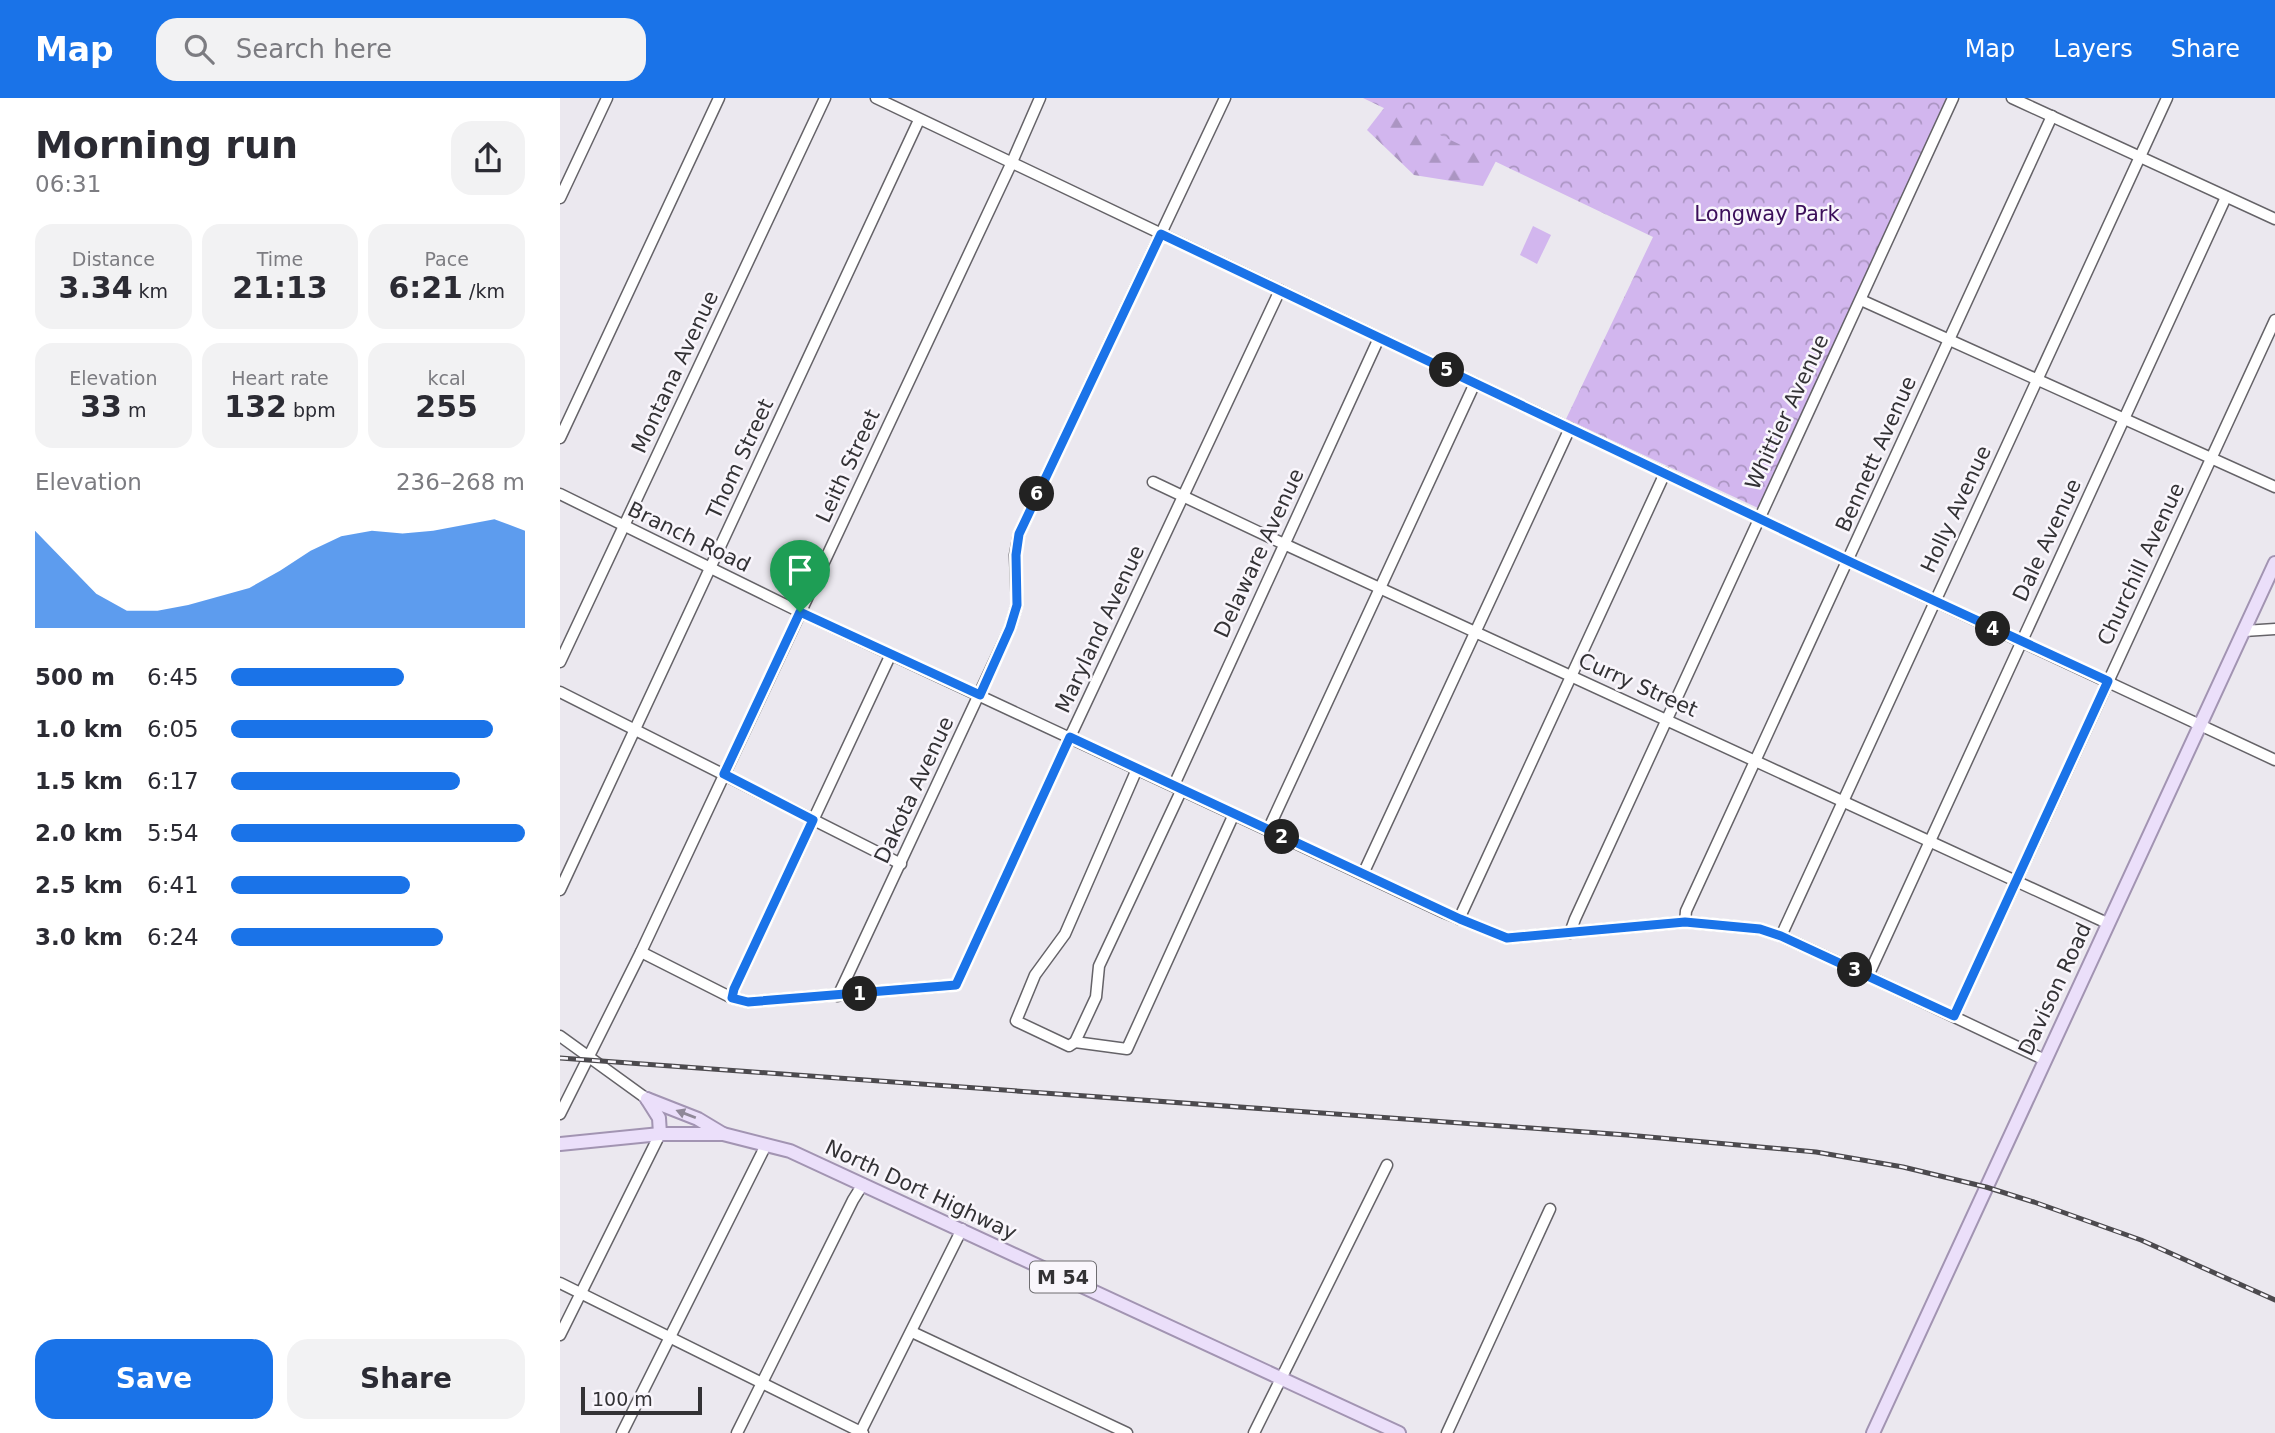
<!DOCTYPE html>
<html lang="en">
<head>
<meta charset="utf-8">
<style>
	body { margin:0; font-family:"DejaVu Sans",sans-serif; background:#f2f2f3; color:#2b2b33; height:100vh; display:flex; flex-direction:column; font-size:26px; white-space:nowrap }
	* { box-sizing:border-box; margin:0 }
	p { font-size:23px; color:#7c7c81 }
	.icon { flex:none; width:38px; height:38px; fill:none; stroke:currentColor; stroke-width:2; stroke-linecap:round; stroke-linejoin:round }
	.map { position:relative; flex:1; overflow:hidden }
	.panel { display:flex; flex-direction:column; background:#fff; width:560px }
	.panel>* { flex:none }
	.scale { position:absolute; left:21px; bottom:18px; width:121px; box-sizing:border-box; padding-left:7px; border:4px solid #333235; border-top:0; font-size:19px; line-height:24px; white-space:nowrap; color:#333235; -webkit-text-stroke:5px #f9f6fc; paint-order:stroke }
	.pin { position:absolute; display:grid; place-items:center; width:60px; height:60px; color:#fff; margin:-72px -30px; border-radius:50% 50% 50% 0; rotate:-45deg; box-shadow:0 0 7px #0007 }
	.pin .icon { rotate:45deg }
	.km { position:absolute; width:35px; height:35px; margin:-18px; border-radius:50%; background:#222; color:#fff; font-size:19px; line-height:35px; text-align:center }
	.round { display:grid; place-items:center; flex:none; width:74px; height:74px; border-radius:21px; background:#f2f2f3 }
	.summary { display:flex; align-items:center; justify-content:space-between; height:119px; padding:0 35px }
	h1 { font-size:38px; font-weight:700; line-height:52px }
	.stats { display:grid; grid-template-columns:repeat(3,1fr); gap:10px; height:119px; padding:7px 35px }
	.stats div { display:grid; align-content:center; border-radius:18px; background:#f2f2f3; text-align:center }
	.stats b { font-size:30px; font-weight:700 }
	.stats small { font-size:19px; font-weight:400 }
	.stats p { font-size:19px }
	.chart { height:196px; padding:14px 35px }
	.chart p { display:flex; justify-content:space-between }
	.chart svg { width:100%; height:126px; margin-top:7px; fill:#1a73e8; opacity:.7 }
	.button { display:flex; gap:14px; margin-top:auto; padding:14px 35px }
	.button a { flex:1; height:80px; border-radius:21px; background:#1a73e8; color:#fff; font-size:28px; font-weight:700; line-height:80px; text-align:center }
	.button a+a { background:#f2f2f3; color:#2b2b33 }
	ul { padding:0 35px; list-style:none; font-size:23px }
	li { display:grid; grid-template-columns:112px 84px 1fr; align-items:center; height:52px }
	li i { height:18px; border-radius:9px; background:#1a73e8 }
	header { display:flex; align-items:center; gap:42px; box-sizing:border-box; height:98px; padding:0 35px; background:#1a73e8; color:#fff }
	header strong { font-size:33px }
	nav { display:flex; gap:38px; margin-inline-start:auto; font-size:24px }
	.search { width:490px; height:63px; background:#f2f2f3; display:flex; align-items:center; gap:18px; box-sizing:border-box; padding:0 24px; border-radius:21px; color:#7c7c81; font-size:26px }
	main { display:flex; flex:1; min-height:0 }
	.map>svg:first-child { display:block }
	.grass { fill:#d2b6ee }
	.forest { fill:url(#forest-firs) }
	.park { fill:url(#park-crowns) }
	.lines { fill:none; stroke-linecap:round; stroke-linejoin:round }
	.minor-casing { stroke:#656368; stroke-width:13 }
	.major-casing { stroke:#a294b2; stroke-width:16 }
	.minor { stroke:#fff; stroke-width:10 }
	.major { stroke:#ebdffa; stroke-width:12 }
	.rail-casing { stroke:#4c4a4e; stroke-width:5 }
	.rail { stroke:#f9f6fc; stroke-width:2.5; stroke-dasharray:8; stroke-linecap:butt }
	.oneway { fill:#8f8898 }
	.route-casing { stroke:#fff; stroke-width:14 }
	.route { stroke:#1a73e8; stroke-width:9 }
	.labels { text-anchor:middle; stroke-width:5; stroke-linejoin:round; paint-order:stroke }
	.shield { fill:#f9f6fc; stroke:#6e6d71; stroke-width:2 }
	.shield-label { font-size:19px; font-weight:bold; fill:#333235 }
	.park-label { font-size:21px; fill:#3b0e5a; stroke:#f9f6fc }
	.street-label { font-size:21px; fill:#333235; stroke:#f9f6fc }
</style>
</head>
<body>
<header>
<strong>Map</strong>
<div class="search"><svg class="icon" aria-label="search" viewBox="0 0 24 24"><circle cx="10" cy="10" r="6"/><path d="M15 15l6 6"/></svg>Search here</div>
<nav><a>Map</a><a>Layers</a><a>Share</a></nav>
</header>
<main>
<section class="panel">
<div class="summary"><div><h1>Morning run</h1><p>06:31</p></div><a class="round"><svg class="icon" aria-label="share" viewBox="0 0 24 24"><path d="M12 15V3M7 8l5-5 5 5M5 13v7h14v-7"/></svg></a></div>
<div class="stats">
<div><p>Distance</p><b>3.34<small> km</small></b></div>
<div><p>Time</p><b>21:13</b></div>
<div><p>Pace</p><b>6:21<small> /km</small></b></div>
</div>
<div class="stats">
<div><p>Elevation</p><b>33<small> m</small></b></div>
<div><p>Heart rate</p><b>132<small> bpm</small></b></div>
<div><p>kcal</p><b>255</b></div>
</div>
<div class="chart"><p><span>Elevation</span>236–268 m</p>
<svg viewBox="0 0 160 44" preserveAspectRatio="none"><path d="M0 44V10L10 21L20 32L30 38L40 38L50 36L60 33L70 30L80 24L90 17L100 12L110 10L120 11L130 10L140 8L150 6L160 10V44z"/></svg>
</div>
<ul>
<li><b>500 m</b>6:45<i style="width:59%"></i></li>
<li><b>1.0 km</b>6:05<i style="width:89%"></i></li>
<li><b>1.5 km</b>6:17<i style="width:78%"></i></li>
<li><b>2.0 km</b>5:54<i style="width:100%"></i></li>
<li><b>2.5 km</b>6:41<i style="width:61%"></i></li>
<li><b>3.0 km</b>6:24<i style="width:72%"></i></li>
</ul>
<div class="button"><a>Save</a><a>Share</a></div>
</section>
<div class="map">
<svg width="1715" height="1335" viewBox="0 0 1715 1335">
	<defs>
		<pattern id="forest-firs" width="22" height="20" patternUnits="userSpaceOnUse" patternTransform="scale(1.75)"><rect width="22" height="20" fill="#d2b6ee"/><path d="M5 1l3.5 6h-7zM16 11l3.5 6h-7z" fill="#ab95c2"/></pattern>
		<pattern id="park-crowns" width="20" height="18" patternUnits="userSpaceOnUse" patternTransform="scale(1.75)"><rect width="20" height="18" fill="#d2b6ee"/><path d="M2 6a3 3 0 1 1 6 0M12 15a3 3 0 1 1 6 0" fill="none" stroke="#ab95c2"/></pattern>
	</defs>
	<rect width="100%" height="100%" fill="#ebe8ef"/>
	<path class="grass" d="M973 128 991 137 977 166 960 157Z"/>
	<path class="forest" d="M831 1 948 40 923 88 854 77 807 32Z"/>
	<path class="park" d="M803 0H1387L1198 410 1006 321 1093 139Z"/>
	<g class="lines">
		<defs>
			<g id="minor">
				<path d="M316 0 1297 467 1715 662"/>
				<path d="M1452 0 1715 121"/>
				<path d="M0 100 47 0"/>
				<path d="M1301 202 1715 389"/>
				<path d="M0 340 159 0"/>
				<path d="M593 384 724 446 1547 825"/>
				<path d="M0 396 240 514 885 815 947 840 1125 824 1200 831 1221 838 1308 878 1485 962"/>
				<path d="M1684 533 1715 531"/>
				<path d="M0 564 265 0"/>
				<path d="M0 594 341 766"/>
				<path d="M577 671 505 836 475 877 456 923 509 948 515 944 536 899 539 868 622 691"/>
				<path d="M614 687 819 240"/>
				<path d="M708 732 915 285"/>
				<path d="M803 776 1010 330"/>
				<path d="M0 792 359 22"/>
				<path d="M899 821 1105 375"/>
				<path d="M1125 824 1126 813 1492 18"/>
				<path d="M1010 835 1015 821 1393 0"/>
				<path d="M1221 838 1607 0"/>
				<path d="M81 854 172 900 188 904 396 887 510 639 720 192"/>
				<path d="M1308 878 1666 99"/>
				<path d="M278 898 450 530 457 507 455 457 459 436 665 0"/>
				<path d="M172 900 174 891 331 556"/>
				<path d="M1394 918 1715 222"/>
				<path d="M0 938 87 1001"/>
				<path d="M515 944 567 951 674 716"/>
				<path d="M0 1016 81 854 452 64 480 0"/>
				<path d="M0 1185 303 1335"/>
				<path d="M352 1234 567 1335"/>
				<path d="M0 1237 100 1036"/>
				<path d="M62 1335 206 1047"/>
				<path d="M177 1335 293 1102 303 1086"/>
				<path d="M300 1335 402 1131"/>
				<path d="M694 1335 827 1067"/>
				<path d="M887 1335 990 1111"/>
			</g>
			<g id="major">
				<path d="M87 1001 138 1021 163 1036"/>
				<path d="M87 1001 99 1020 100 1036"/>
				<path d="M0 1046 100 1036H163L230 1053 839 1335"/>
				<path d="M1313 1335 1715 465"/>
			</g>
		</defs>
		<use href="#minor" class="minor-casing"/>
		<use href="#major" class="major-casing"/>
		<use href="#minor" class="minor"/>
		<use href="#major" class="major"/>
		<defs>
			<path id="rail" d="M0 960 1067 1037 1256 1054 1343 1069 1426 1089 1474 1104 1581 1142 1715 1202"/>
		</defs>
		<use href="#rail" class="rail-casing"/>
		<use href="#rail" class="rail"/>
	</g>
	<defs><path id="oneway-solid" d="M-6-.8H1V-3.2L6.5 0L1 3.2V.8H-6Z" transform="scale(1.75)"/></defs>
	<use class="oneway" href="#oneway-solid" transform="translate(126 1016) rotate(-159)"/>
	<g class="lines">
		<defs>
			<path id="route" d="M601 136 1297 467 1548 583 1394 918 1221 838 1200 831 1125 824 947 840 900 821 510 639 396 887 188 904 172 900 174 891 253 722 164 676 240 514 420 597 450 530 457 507 456 457 459 436Z"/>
		</defs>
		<use href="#route" class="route-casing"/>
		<use href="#route" class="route"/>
	</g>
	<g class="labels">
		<rect class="shield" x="470" y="1163.5" width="66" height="31" rx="5"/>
		<g class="shield-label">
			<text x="503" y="1186">M 54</text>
		</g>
		<g class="park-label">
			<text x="1207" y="123">Longway Park</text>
		</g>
		<g class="street-label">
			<text transform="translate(115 274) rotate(-65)" y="7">Montana Avenue</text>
			<text transform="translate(1227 314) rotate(-65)" y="7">Whittier Avenue</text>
			<text transform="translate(1316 356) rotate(-66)" y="7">Bennett Avenue</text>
			<text transform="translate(180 361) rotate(-65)" y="7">Thom Street</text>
			<text transform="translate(288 368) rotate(-65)" y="7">Leith Street</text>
			<text transform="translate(1396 411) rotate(-65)" y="7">Holly Avenue</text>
			<text transform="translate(129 439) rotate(26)" y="7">Branch Road</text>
			<text transform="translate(1487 442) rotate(-65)" y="7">Dale Avenue</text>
			<text transform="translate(699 455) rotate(-65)" y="7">Delaware Avenue</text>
			<text transform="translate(1581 466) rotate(-65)" y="7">Churchill Avenue</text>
			<text transform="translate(540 531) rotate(-65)" y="7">Maryland Avenue</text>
			<text transform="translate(1078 587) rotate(24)" y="7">Curry Street</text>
			<text transform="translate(354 692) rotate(-65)" y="7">Dakota Avenue</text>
			<text transform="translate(1495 891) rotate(-65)" y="7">Davison Road</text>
			<text transform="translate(361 1092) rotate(25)" y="7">North Dort Highway</text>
		</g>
	</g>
</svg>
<div class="scale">100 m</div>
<div class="pin" style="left:240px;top:514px;background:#1e9e55"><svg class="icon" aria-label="arrive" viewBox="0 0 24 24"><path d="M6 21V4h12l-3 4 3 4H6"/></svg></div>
<b class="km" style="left:300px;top:896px">1</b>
<b class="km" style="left:722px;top:739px">2</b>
<b class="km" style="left:1295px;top:872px">3</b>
<b class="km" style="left:1433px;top:531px">4</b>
<b class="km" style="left:887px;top:272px">5</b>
<b class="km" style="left:477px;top:396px">6</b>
</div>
</main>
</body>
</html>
